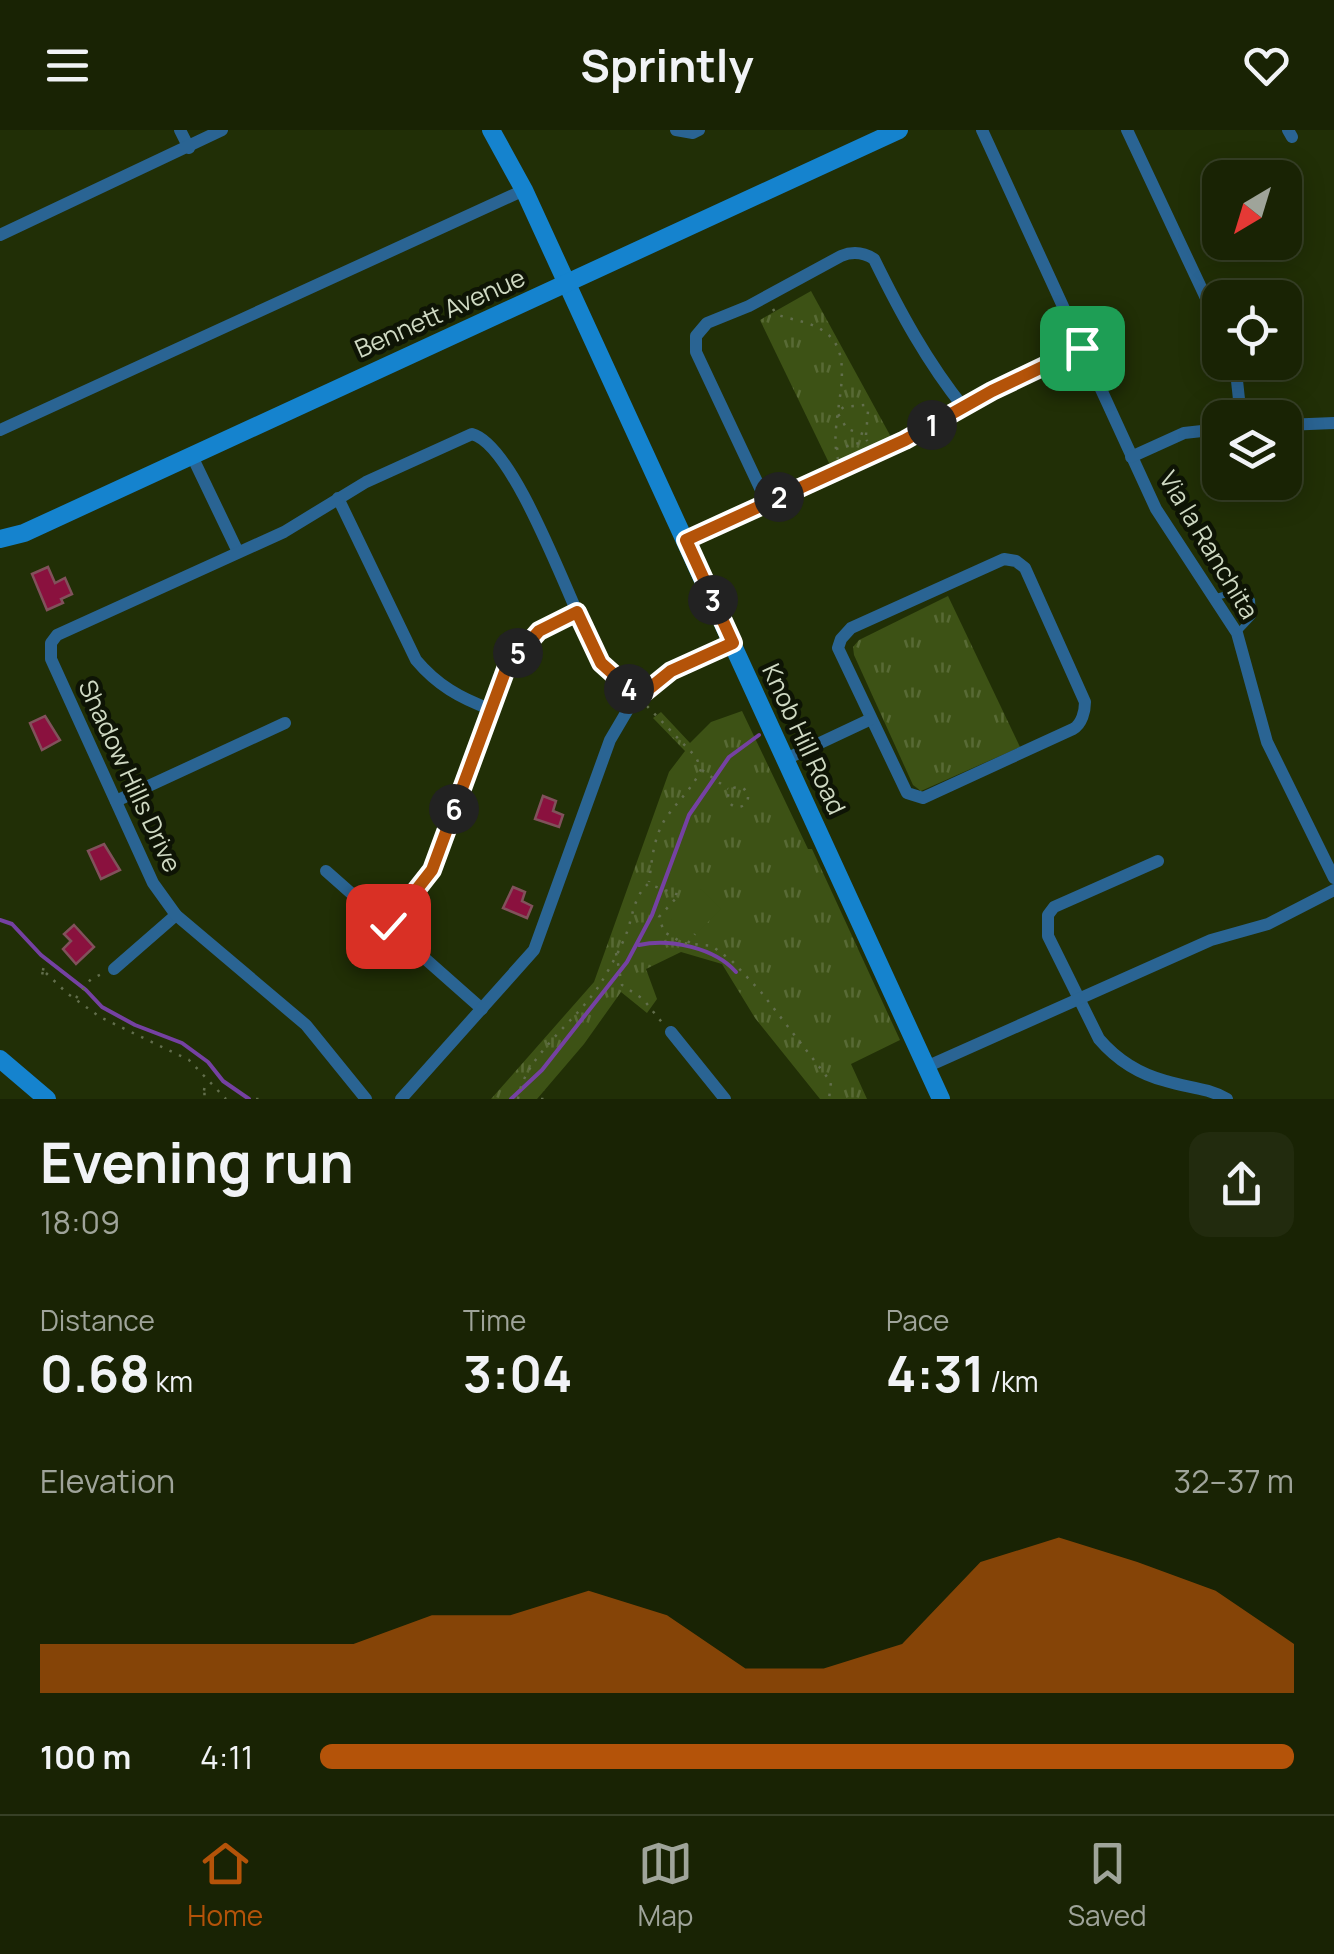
<!DOCTYPE html>
<html lang="en">
<head>
<meta charset="utf-8">
<style>
	body { margin:0; font-family:Manrope,sans-serif; background:#222b0e; color:#f1f3f6; height:100vh; display:flex; flex-direction:column; font-size:38px; white-space:nowrap }
	* { box-sizing:border-box; margin:0 }
	p { font-size:32px; color:#9fa49a }
	.icon { flex:none; width:55px; height:55px; fill:none; stroke:currentColor; stroke-width:2; stroke-linecap:round; stroke-linejoin:round }
	.map { position:relative; height:969px; overflow:hidden }
	.sheet { display:flex; flex-direction:column; background:#192304; flex:1 }
	.sheet>* { flex:none }
	.needle { width:65px; rotate:218deg }
	.buttons { position:absolute; left:1202px; top:30px; display:grid; gap:20px }
	.buttons a { display:grid; place-items:center; width:100px; height:100px; border-radius:20px; background:#192304; box-shadow:0 5px 25px #0003,0 0 0 2px #374026; font-size:50px }
	.pin { position:absolute; display:grid; place-items:center; width:85px; height:85px; color:#fff; margin:-42px; border-radius:20px; box-shadow:0 5px 15px #0006 }
	.km { position:absolute; width:50px; height:50px; margin:-25px; border-radius:50%; background:#222; color:#fff; font-size:28px; line-height:50px; text-align:center }
	.round { display:grid; place-items:center; flex:none; width:105px; height:105px; border-radius:20px; background:#222b0e }
	.headline { display:flex; align-items:center; justify-content:space-between; height:170px; padding:0 40px }
	h1 { font-size:55px; font-weight:700; line-height:75px }
	.stats { display:grid; grid-template-columns:repeat(3,1fr); gap:15px; height:170px; padding:10px 40px }
	.stats div { display:grid; align-content:center }
	.stats b { font-size:50px; font-weight:700 }
	.stats small { font-size:28px; font-weight:400 }
	.stats p { font-size:28px }
	.chart { height:280px; padding:20px 40px }
	.chart p { display:flex; justify-content:space-between }
	.chart svg { width:100%; height:180px; margin-top:10px; fill:#b45309; opacity:.7 }
	ul { padding:0 40px; list-style:none; font-size:32px }
	li { display:grid; grid-template-columns:160px 120px 1fr; align-items:center; height:75px }
	li i { height:25px; border-radius:12px; background:#b45309 }
	header { display:flex; justify-content:space-between; align-items:center; height:130px; padding:0 40px; background:#192304; font-size:45px; font-weight:700 }
	.dock { display:flex; justify-content:space-around; align-items:center; height:140px; border-top:2px solid #374026; background:#192304; font-size:28px; color:#9fa49a }
	.dock a { display:grid; justify-items:center; gap:5px }
	.dock .selected { color:#b45309 }
	.map>svg:first-child { display:block }
	.park { fill:url(#park-tufts) }
	.garden { fill:#3d5215 }
	.lines { fill:none; stroke-linecap:round; stroke-linejoin:round }
	.stream { stroke:#7541a2; stroke-width:4 }
	.building { fill:#8a113e; stroke:#81515b; stroke-width:2.5 }
	.path { stroke:#626e4c; stroke-width:2.5; stroke-dasharray:2.5 8; stroke-linecap:butt }
	.lane { stroke:#2a6493; stroke-width:6 }
	.street { stroke:#2a6493; stroke-width:12 }
	.secondary { stroke:#1583ce; stroke-width:18 }
	.route-casing { stroke:#fff; stroke-width:20 }
	.route { stroke:#b45309; stroke-width:12 }
	.labels { text-anchor:middle; stroke-width:9; stroke-linejoin:round; paint-order:stroke }
	.street-label { font-size:25px; fill:#cfd9c3; stroke:#0e1405 }
</style>
</head>
<body>
<header><svg class="icon" aria-label="menu" viewBox="0 0 24 24"><path d="M4 6h16M4 12h16M4 18h16"/></svg>Sprintly<svg class="icon" aria-label="heart" viewBox="0 0 24 24"><path d="M12 20l-8-8c-3-5 5-10 8-4 3-6 11-1 8 4z"/></svg></header>
<div class="map">
<svg width="1334" height="969" viewBox="0 0 1334 969">
	<defs>
		<pattern id="park-tufts" width="24" height="20" patternUnits="userSpaceOnUse" patternTransform="scale(2.5)"><rect width="24" height="20" fill="#3d5215"/><path d="M3 7l-1-3M5 7V3M7 7l1-3M15 17l-1-3M17 17v-4M19 17l1-3" fill="none" stroke="#586a35"/></pattern>
	</defs>
	<rect width="100%" height="100%" fill="#212f06"/>
	<g class="park">
		<path d="M811 161 891 307 850 328 829 333 760 190Z"/>
		<path d="M948 466 1020 617 921 661 913 655 854 525 853 517 859 510Z"/>
		<path d="M742 581 808 719H812L900 910 851 934 867 969H820L755 888 722 834 681 822 646 839 657 869 647 883 621 862 584 914 537 969H491L594 852 669 642 685 621 653 588 661 582 690 613 711 592Z"/>
	</g>
	<path class="garden" d="M701 759 721 779 690 810 670 791Z"/>
	<g class="lines">
		<g class="stream">
			<path d="M0 790 12 794 41 825 86 860 102 877 135 895 182 913 208 932 223 951 249 969"/>
			<path d="M639 815C670 808 715 818 736 842"/>
			<path d="M511 969 542 940 627 832 652 785 689 685 729 627 759 605"/>
		</g>
	</g>
	<g class="building">
		<path d="M48 437 55 453 65 448 72 464 61 469 63 473 47 480 32 444Z"/>
		<path d="M45 586 60 610 42 620 30 593Z"/>
		<path d="M543 666 556 671 553 681 563 685 559 697 535 689Z"/>
		<path d="M104 714 120 740 101 749 88 721Z"/>
		<path d="M513 757 525 762 522 771 532 776 527 788 503 778Z"/>
		<path d="M74 795 94 817 76 834 63 819 71 811 64 804Z"/>
	</g>
	<g class="lines">
		<g class="path">
			<path d="M773 179 776 184C791 190 808 191 822 200 863 225 826 290 838 329"/>
			<path d="M866 305 868 281 865 275 844 277 837 282 847 299 866 305 867 311"/>
			<path d="M836 319 867 311"/>
			<path d="M647 576 696 627 701 639C693 659 676 672 664 691 653 710 652 731 649 752"/>
			<path d="M702 640 728 659"/>
			<circle cx="738" cy="667" r="10"/>
			<path d="M688 813 695 804"/>
			<path d="M616 823 622 855 643 869 664 895"/>
			<path d="M42 839 46 840V844L41 843Z"/>
			<path d="M46 843 68 864 100 887 189 930 226 969"/>
			<path d="M76 868 91 849 102 844"/>
			<path d="M203 959 208 960 207 964H202Z"/>
			<path d="M256 969H263"/>
			<path d="M518 969C524 925 580 889 602 851 611 836 621 818 627 802 633 785 634 766 648 754L679 765 659 787 664 802 683 813 712 816 732 831 761 862 831 952 829 969"/>
			<path d="M541 969H548"/>
		</g>
		<path class="lane" d="M1216 467 1239 461 1252 470 1253 486 1238 502"/>
		<g class="street">
			<path d="M180 0 189 18"/>
			<path d="M676 0 693 3 699 0"/>
			<path d="M982 0 1156 379 1237 503 1267 612 1334 748"/>
			<path d="M1127 0 1220 198"/>
			<path d="M1288 0 1292 7"/>
			<path d="M0 105 222 0"/>
			<path d="M1235 232 1241 288"/>
			<path d="M1285 295 1334 293"/>
			<path d="M0 300 524 60"/>
			<path d="M191 324 238 422"/>
			<path d="M1131 327 1184 303 1220 299"/>
			<path d="M338 368 416 530C437 555 460 568 490 579"/>
			<path d="M767 373 696 222V206L707 193 749 176 841 126C853 121 863 122 874 129 900 182 927 232 964 278"/>
			<path d="M685 410 905 310 992 261 1082 218"/>
			<path d="M1004 429 1016 431 1025 438 1085 572C1085 581 1082 594 1073 599L923 668 907 663 838 518 841 509 851 498Z"/>
			<path d="M786 629 871 589"/>
			<path d="M116 671 285 593"/>
			<path d="M1158 731 1054 777 1048 785V806L1099 909C1117 930 1139 944 1166 951 1188 958 1206 957 1227 969"/>
			<path d="M326 741 482 879"/>
			<path d="M388 796 432 740 506 539C529 508 544 499 577 482"/>
			<path d="M114 839 176 785"/>
			<path d="M671 902 725 969"/>
			<path d="M926 937 1211 810 1268 794 1334 760"/>
			<path d="M366 969 306 895 176 785 153 753 51 529V513L57 505 284 402 366 352 472 304C517 316 574 485 599 530 608 545 625 556 639 567"/>
			<path d="M401 969 534 820 610 610 630 576 671 541 733 513"/>
		</g>
		<g class="secondary">
			<path d="M491 0 524 60 941 969"/>
			<path d="M0 409 24 403 899 0"/>
			<path d="M0 929 47 969"/>
		</g>
	</g>
	<g class="lines">
		<defs>
			<path id="route" d="M388 796 432 740 506 539 539 501 577 482 601 533 639 567 671 541 733 513 686 410 905 310 992 261 1082 218"/>
		</defs>
		<use href="#route" class="route-casing"/>
		<use href="#route" class="route"/>
	</g>
	<g class="labels">
		<g class="street-label">
			<text transform="translate(440 183) rotate(-24)" y="9">Bennett Avenue</text>
			<text transform="translate(1209 415) rotate(59)" y="9">Via la Ranchita</text>
			<text transform="translate(804 609) rotate(65)" y="9">Knob Hill Road</text>
			<text transform="translate(130 646) rotate(65)" y="9">Shadow Hills Drive</text>
		</g>
	</g>
</svg>
<div class="buttons">
<a><svg class="needle" viewBox="-14 -14 28 28"><path d="M0-13l5 13h-10z" fill="#e53935"/><path d="M0 13l5-13h-10z" fill="#9fa49a"/></svg></a>
<a><svg class="icon" aria-label="locate" viewBox="0 0 24 24"><circle cx="12" cy="12" r="6"/><path d="M12 2v4M12 18v4M2 12h4M18 12h4"/></svg></a>
<a><svg class="icon" aria-label="layers" viewBox="0 0 24 24"><path d="M12 4l9 5-9 5-9-5zM3 14l9 5 9-5"/></svg></a>
</div>
<div class="pin" style="left:1082px;top:218px;background:#1e9e55"><svg class="icon" aria-label="arrive" viewBox="0 0 24 24"><path d="M6 21V4h12l-3 4 3 4H6"/></svg></div>
<div class="pin" style="left:388px;top:796px;background:#d93025"><svg class="icon" aria-label="check" viewBox="0 0 24 24"><path d="M5 12l5 5 9-10"/></svg></div>
<b class="km" style="left:932px;top:295px">1</b>
<b class="km" style="left:779px;top:367px">2</b>
<b class="km" style="left:713px;top:470px">3</b>
<b class="km" style="left:629px;top:559px">4</b>
<b class="km" style="left:518px;top:523px">5</b>
<b class="km" style="left:454px;top:679px">6</b>
</div>
<section class="sheet">
<div class="headline"><div><h1>Evening run</h1><p>18:09</p></div><a class="round"><svg class="icon" aria-label="share" viewBox="0 0 24 24"><path d="M12 15V3M7 8l5-5 5 5M5 13v7h14v-7"/></svg></a></div>
<div class="stats">
<div><p>Distance</p><b>0.68<small> km</small></b></div>
<div><p>Time</p><b>3:04</b></div>
<div><p>Pace</p><b>4:31<small> /km</small></b></div>
</div>
<div class="chart"><p><span>Elevation</span>32–37 m</p>
<svg viewBox="0 0 160 44" preserveAspectRatio="none"><path d="M0 44V32L10 32L20 32L30 32L40 32L50 25L60 25L70 19L80 25L90 38L100 38L110 32L120 12L130 6L140 12L150 19L160 32V44z"/></svg>
</div>
<ul>
<li><b>100 m</b>4:11<i style="width:100%"></i></li>
</ul>
</section>
<nav class="dock">
<a class="selected"><svg class="icon" aria-label="home" viewBox="0 0 24 24"><path d="M3 11l9-7 9 7M6 9v11h12V9"/></svg>Home</a>
<a><svg class="icon" aria-label="map" viewBox="0 0 24 24"><path d="M3 6l6-2 6 2 6-2v14l-6 2-6-2-6 2zM9 4v14M15 6v14"/></svg>Map</a>
<a><svg class="icon" aria-label="saved" viewBox="0 0 24 24"><path d="M7 4h10v16l-5-4-5 4z"/></svg>Saved</a>
</nav>
</body>
</html>
